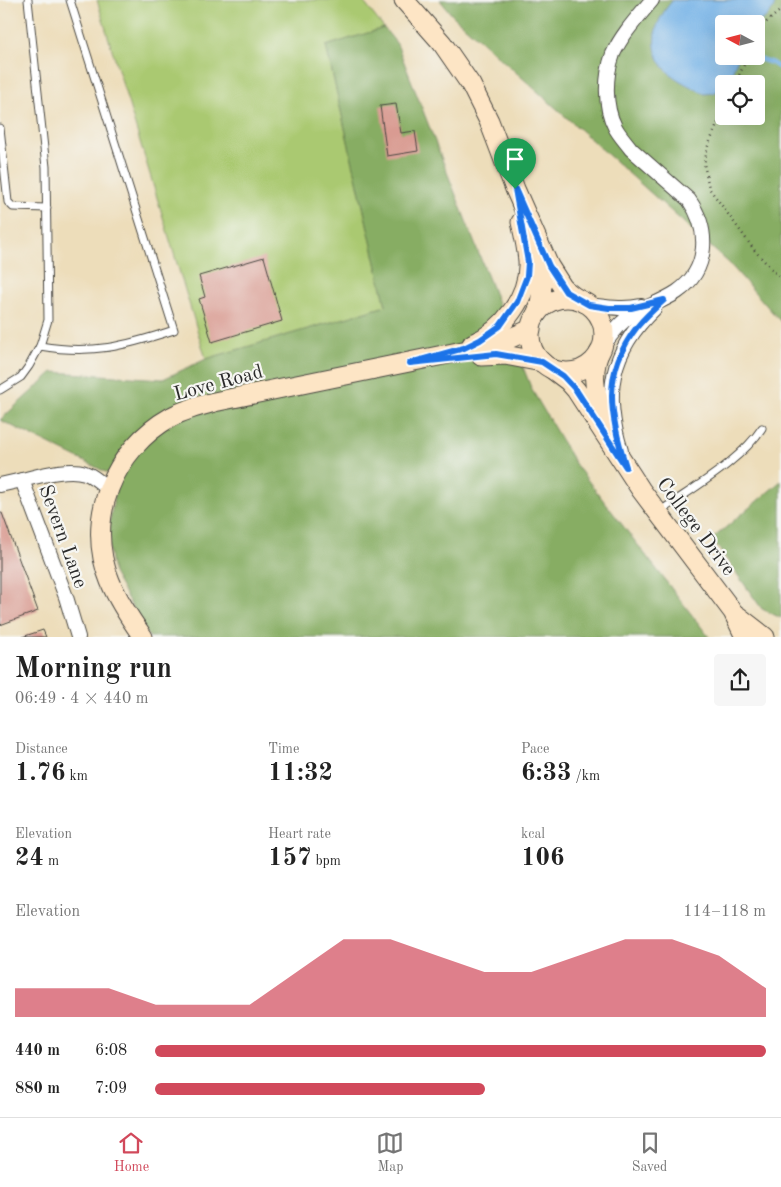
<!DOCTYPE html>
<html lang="en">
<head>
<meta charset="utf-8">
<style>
	body { margin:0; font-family:"Old Standard TT",serif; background:#f6f6f6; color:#222; height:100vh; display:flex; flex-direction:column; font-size:19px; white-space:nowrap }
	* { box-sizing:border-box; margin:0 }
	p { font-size:16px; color:#767676 }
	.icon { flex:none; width:28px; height:28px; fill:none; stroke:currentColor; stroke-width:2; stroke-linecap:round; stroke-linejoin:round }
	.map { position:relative; height:637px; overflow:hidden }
	.drawer { display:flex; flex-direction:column; background:#fff; flex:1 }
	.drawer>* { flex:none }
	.needle { width:32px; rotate:277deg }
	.fabs { position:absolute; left:715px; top:15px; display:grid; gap:10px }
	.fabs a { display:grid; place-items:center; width:50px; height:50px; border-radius:5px; background:#fff; box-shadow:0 5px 20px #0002; font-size:25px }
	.pin { position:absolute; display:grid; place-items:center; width:42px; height:42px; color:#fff; margin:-51px -21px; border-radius:50% 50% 50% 0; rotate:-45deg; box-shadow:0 0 5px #0007 }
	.pin .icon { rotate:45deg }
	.round { display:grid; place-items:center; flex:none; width:52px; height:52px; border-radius:5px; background:#f6f6f6 }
	.headline { display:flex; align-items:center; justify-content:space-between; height:85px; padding:0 15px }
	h1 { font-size:28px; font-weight:700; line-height:38px }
	.figures { display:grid; grid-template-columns:repeat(3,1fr); gap:8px; height:85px; padding:5px 15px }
	.figures div { display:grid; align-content:center }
	.figures b { font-size:25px; font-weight:700 }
	.figures small { font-size:14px; font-weight:400 }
	.figures p { font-size:14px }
	.chart { height:140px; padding:10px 15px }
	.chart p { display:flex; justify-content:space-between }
	.chart svg { width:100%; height:90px; margin-top:5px; fill:#d1495b; opacity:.7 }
	ul { padding:0 15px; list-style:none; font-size:16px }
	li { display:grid; grid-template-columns:80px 60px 1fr; align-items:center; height:38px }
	li i { height:12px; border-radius:6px; background:#d1495b }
	.menu { display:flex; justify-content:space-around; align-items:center; height:70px; border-top:1px solid #e0e0e0; background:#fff; font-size:14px; color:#767676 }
	.menu a { display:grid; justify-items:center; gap:2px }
	.menu .current { color:#d1495b }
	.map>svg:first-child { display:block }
	.green { fill:#aac971; stroke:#6a7a4e }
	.forest { fill:#87ad63; stroke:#596c47; fill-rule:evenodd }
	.water { fill:#74b2e7; stroke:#506e89 }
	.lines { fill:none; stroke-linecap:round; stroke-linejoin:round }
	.stream { stroke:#74b2e7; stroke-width:4.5 }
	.building { fill:#d99b92 }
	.lane-casing { stroke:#484640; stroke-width:9 }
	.street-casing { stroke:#484640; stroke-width:16 }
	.secondary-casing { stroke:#484640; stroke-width:21 }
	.path { stroke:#484640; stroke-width:2.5; stroke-dasharray:1 4; stroke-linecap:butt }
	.lane { stroke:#fff; stroke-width:7 }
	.street { stroke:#fff; stroke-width:14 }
	.secondary { stroke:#fde5c5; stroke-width:19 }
	.route-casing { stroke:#fff; stroke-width:10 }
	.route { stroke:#1a73e8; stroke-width:6 }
	.labels { text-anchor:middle; stroke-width:4.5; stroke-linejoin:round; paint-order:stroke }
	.street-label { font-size:20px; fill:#2b2b2b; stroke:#f6f6f2 }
</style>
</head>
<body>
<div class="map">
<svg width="781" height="637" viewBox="0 0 781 637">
	<rect width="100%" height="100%" fill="#f6f6f2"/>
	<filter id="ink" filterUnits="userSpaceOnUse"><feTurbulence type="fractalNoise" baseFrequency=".02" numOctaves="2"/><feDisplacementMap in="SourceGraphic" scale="10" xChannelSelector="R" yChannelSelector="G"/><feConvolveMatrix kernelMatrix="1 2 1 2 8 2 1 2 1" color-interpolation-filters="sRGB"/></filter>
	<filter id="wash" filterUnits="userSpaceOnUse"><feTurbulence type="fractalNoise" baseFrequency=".0096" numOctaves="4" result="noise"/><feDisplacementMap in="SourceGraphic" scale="20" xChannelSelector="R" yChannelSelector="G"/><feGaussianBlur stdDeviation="1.12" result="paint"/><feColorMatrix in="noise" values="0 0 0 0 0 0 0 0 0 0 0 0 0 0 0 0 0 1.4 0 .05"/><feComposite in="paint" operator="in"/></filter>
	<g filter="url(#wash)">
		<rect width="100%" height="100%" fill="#edddba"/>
		<path class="green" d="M97 0H362L384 28 326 46 386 306 206 359Z"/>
		<g class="forest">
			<path d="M440 0H781V322L729 263 452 15ZM724 24H756V56H724ZM724 84H756V116H724Z"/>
			<path d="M384 28 397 44 532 390 576 465 709 637H149L113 573 107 535 118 478 0 420 53 372 163 379 206 359 386 306 326 46Z"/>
			<path d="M781 481V618L762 609 712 539Z"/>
		</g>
		<path class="water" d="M673 0H775C776 11 763 22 752 24 743 25 733 24 724 24V56H739L727 84H724V87L714 93 705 94C692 87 677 81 667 71 646 48 654 21 673 0Z"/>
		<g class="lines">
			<path class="stream" d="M751 56 772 63 781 69"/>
		</g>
		<g id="blocks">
			<g class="building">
				<path d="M396 104 401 133 415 131 418 151 387 156 380 106Z"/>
				<path d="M264 257 282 321 212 342 199 299 205 297 199 276Z"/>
				<path d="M0 513H2L38 611 0 625Z"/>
				<path d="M43 630 46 637H22Z"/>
			</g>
		</g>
	</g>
	<g filter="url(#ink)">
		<use href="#blocks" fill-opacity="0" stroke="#484640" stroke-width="1"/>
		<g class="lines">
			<defs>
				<g id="lane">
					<path d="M0 128 8 202 13 207 47 208"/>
					<path d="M40 346C92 355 125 346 174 330L70 0"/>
					<path d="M0 390 21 377 29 366 40 346 48 320 46 167 28 0"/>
					<path d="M659 512C691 489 741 461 762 428"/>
				</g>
				<g id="street">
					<path d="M589 305C607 307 624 310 641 306"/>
					<path d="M603 345C611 336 618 324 629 317 644 307 662 302 677 292 709 270 710 230 689 200L631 149C626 142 619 135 615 127 604 106 605 76 613 54 622 34 638 17 652 0"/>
					<path d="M621 451C603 394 610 351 654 309"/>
					<path d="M0 485 22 480"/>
					<path d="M78 637 66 597 22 480C39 476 68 467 85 473 94 476 101 483 108 489"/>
				</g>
				<g id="secondary">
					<path d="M404 0 442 43 471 85 489 121 515 189 549 266 563 288 573 296 585 303"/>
					<circle cx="567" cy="335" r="37"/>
					<path d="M536 315C545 295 542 275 536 255"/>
					<path d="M472 344C503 331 530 296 528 261 527 248 524 235 521 222"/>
					<path d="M599 353C590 377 596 397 605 420"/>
					<path d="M481 356 505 355 542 362"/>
					<path d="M552 369 568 381 576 390 641 490 733 612 745 637"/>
					<path d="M738 616 765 637"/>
					<path d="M143 637C131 620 118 601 110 581 84 519 114 449 171 417 184 410 199 406 214 402L497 344 531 329"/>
				</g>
			</defs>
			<use href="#lane" class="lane-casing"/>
			<use href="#street" class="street-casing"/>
			<use href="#secondary" class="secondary-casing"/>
			<g class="path">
				<path d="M756 39 763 25 781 10"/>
				<path d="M735 84 748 56"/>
				<path d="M724 109 708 146 704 164 709 188 755 251 781 279"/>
			</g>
			<use href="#lane" class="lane"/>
			<use href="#street" class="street"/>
			<use href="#secondary" class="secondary"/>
		</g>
	</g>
	<g class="lines" filter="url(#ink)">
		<defs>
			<path id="route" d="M515 189 549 266 566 292 589 305 609 308H631L664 300C655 308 645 317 637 327 601 373 610 416 626 467L576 390 563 376 542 362 496 354 410 363 464 348 480 340 500 326 517 302 527 276 528 262Z"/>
		</defs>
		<use href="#route" class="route-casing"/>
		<use href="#route" class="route"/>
	</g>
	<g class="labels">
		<g class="street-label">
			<text transform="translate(218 382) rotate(-15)" y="7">Love Road</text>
			<text transform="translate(697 526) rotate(53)" y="7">College Drive</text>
			<text transform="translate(64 536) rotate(70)" y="7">Severn Lane</text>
		</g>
	</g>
</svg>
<div class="fabs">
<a><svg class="needle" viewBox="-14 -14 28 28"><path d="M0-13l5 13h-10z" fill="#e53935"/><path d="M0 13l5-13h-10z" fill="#767676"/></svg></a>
<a><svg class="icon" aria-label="locate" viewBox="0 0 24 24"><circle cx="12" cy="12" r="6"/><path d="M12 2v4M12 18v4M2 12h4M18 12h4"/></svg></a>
</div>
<div class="pin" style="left:515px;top:189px;background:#1e9e55"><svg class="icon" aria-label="arrive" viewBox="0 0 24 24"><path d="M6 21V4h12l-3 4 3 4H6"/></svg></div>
</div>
<section class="drawer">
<div class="headline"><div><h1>Morning run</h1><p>06:49 · 4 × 440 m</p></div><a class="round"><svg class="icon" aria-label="share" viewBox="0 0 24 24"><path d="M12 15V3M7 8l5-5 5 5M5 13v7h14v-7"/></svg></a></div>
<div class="figures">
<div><p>Distance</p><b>1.76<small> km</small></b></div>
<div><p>Time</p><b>11:32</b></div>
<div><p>Pace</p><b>6:33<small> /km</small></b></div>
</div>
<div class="figures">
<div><p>Elevation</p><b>24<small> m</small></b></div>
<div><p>Heart rate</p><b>157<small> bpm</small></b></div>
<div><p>kcal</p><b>106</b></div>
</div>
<div class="chart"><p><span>Elevation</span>114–118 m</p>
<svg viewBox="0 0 160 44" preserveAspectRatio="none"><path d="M0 44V30L10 30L20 30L30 38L40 38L50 38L60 22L70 6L80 6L90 14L100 22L110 22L120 14L130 6L140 6L150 14L160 30V44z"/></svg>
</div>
<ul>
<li><b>440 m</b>6:08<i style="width:100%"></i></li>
<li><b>880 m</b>7:09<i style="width:54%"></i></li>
</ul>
</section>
<nav class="menu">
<a class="current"><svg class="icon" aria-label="home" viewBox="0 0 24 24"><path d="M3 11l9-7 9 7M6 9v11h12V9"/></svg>Home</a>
<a><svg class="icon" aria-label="map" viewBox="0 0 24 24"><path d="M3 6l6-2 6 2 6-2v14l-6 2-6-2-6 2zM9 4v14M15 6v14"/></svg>Map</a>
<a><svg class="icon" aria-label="saved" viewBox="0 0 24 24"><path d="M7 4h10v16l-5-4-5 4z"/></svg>Saved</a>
</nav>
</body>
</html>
